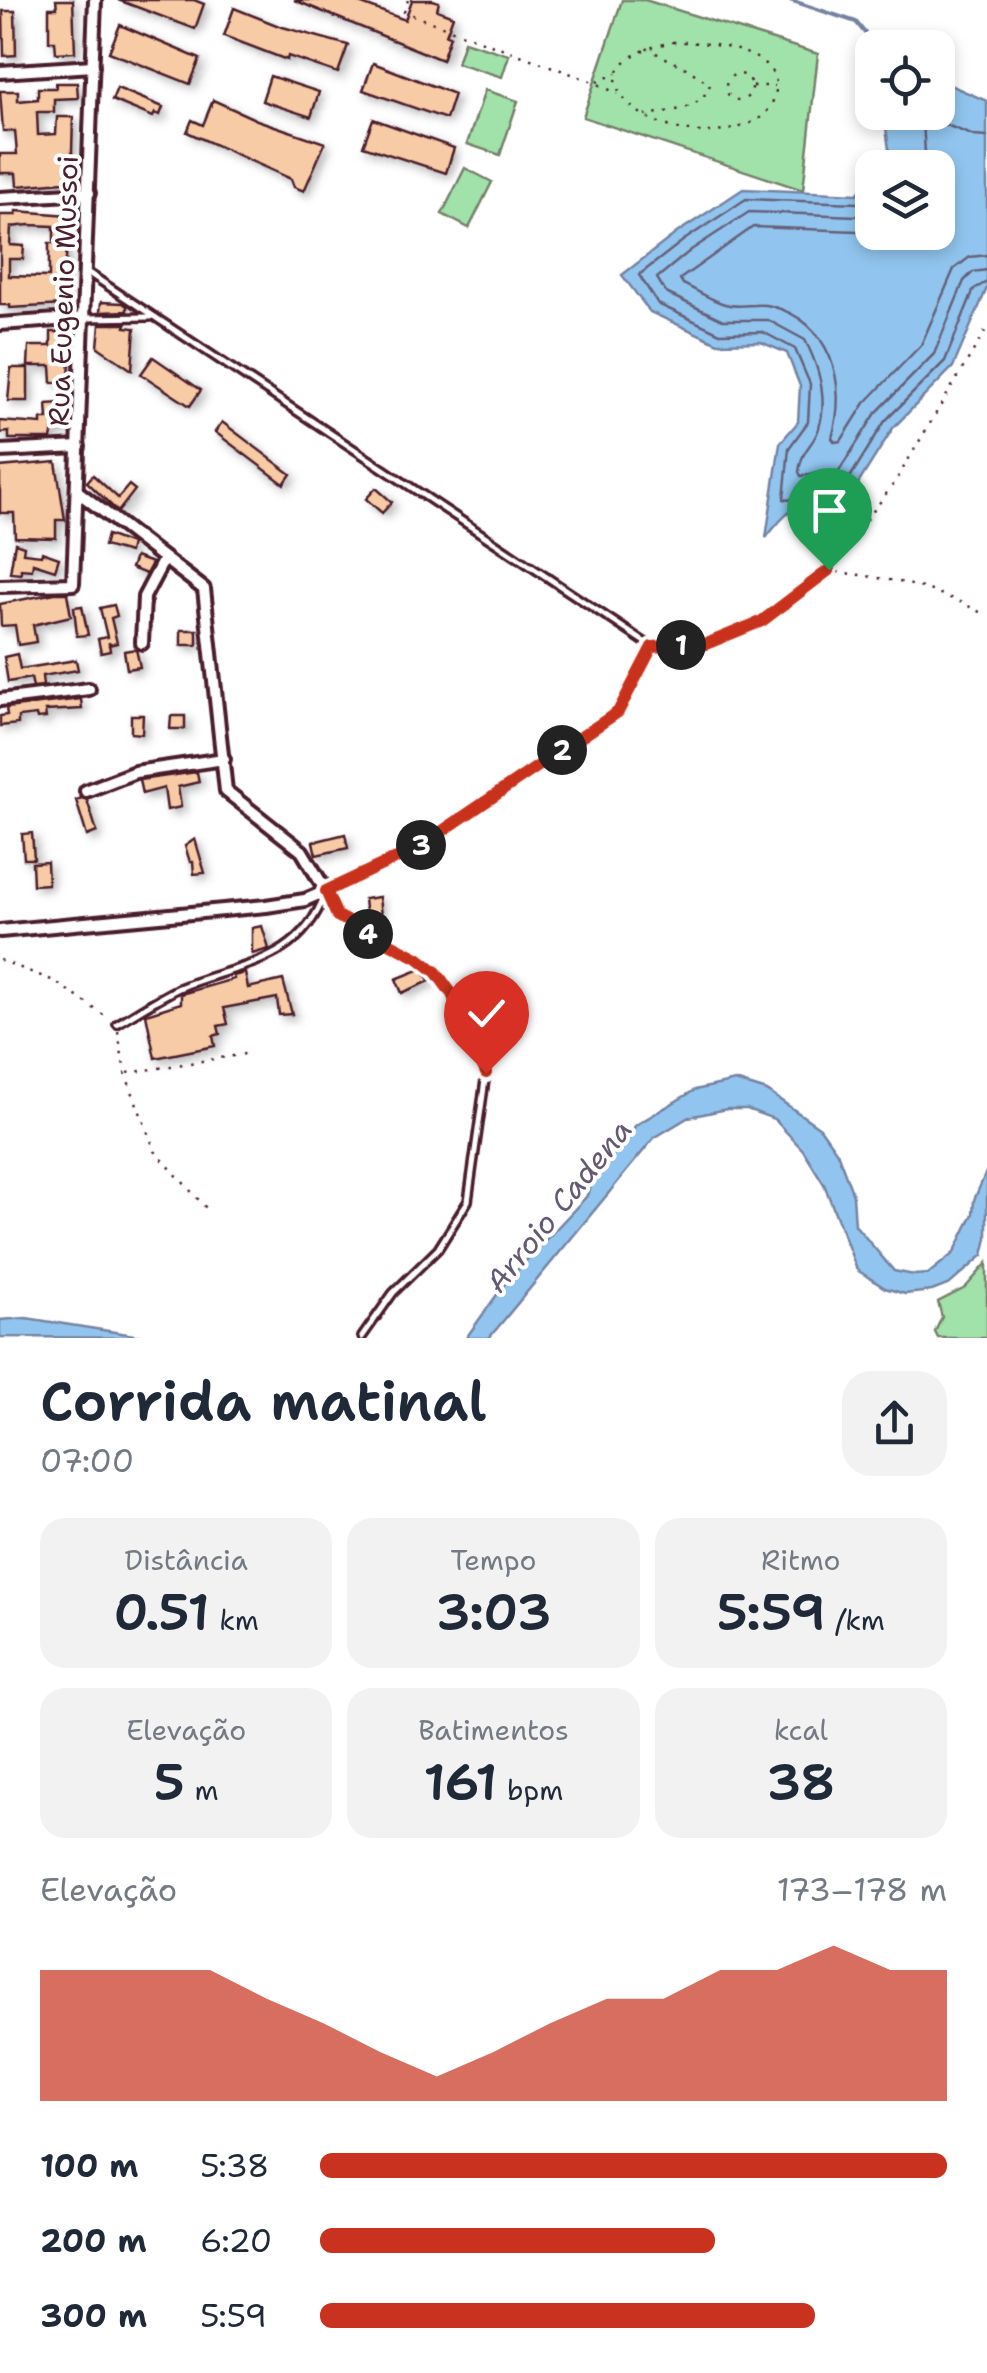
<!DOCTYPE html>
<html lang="pt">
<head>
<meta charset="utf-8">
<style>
	body { margin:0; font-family:"Shantell Sans",sans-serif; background:#f2f2f3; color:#1f2937; height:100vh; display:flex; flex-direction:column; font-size:38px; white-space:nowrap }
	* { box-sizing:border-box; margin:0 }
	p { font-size:32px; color:#747a83 }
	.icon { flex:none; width:55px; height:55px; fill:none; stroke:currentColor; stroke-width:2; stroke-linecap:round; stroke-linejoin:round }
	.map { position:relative; height:1338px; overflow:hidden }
	.side { display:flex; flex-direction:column; background:#fff; flex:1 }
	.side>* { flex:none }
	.buttons { position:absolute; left:855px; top:30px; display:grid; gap:20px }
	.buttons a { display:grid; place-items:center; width:100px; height:100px; border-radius:20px; background:#fff; box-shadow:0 5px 15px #0003; font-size:50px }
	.pin { position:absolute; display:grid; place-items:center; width:85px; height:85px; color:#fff; margin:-102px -42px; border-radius:50% 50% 50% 0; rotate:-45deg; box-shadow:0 0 10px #0007 }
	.pin .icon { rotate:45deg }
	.km { position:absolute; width:50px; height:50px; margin:-25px; border-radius:50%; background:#222; color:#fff; font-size:28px; line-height:50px; text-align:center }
	.round { display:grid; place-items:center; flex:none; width:105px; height:105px; border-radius:30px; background:#f2f2f3 }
	.summary { display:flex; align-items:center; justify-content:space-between; height:170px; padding:0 40px }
	h1 { font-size:55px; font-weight:600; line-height:75px }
	.stats { display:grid; grid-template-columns:repeat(3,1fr); gap:15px; height:170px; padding:10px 40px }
	.stats div { display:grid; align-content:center; border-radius:25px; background:#f2f2f3; text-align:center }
	.stats b { font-size:50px; font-weight:600 }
	.stats small { font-size:28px; font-weight:400 }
	.stats p { font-size:28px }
	.chart { height:280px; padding:20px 40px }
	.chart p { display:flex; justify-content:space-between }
	.chart svg { width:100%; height:180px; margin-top:10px; fill:#c8321e; opacity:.7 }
	ul { padding:0 40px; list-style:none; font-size:32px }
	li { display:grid; grid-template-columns:160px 120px 1fr; align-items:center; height:75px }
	li i { height:25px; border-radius:12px; background:#c8321e }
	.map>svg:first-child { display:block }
	.green { fill:#a1e2ab; stroke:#76806b; stroke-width:2.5 }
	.water { fill:#91c5ef; stroke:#7583a1; stroke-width:2.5 }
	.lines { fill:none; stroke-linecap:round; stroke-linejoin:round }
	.shore { stroke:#666179; stroke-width:2.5 }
	.stream { stroke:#7583a1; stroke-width:4 }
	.building { fill:#f7cba6; stroke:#4a1f2b; stroke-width:2.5; fill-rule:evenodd; filter:url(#shadow) }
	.lane-casing { stroke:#4a1f2b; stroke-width:12 }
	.street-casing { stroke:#4a1f2b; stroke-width:18 }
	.path { stroke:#4a1f2b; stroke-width:2.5; stroke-dasharray:2.5 8; stroke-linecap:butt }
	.lane { stroke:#fff; stroke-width:5 }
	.street { stroke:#fff; stroke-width:10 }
	.route-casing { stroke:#fff; stroke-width:20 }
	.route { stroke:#c8321e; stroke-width:12 }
	.labels { text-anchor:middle; stroke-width:8; stroke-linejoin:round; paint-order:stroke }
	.street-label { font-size:28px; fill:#4a1f2b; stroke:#fff }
	.water-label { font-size:30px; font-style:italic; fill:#635970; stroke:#fff }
</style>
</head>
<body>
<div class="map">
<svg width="987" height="1338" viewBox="0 0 987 1338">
	<defs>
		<filter id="shadow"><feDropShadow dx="4.5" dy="4.5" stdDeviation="5" flood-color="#0004"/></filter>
	</defs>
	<rect width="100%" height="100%" fill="#fff"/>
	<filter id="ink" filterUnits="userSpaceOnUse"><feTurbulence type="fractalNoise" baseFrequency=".01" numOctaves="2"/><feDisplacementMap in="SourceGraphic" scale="20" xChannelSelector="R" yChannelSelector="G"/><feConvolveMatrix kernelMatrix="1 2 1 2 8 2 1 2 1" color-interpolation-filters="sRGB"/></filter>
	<g filter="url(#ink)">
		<g class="green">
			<path d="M622 0H645L818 54 803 190 583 117Z"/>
			<path d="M464 41 509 55 502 77 457 63Z"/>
			<path d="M485 90 518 101 500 155 467 144Z"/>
			<path d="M465 168 492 182 469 228 442 214Z"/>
			<path d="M987 1263V1338H938L935 1332 942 1317 938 1302 965 1288Z"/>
		</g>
		<g class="water">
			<path d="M938 80 987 101V288L953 367 893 428 851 495C807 496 793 502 766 538L780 443 798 422 800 386 787 353 761 342 718 343 650 312 622 275 678 232 743 189 857 194 872 177V232H938V168L881 167 890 157 884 113 938 112Z"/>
			<path d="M735 1081 767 1091 820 1128 837 1152 853 1195 855 1225 894 1271 914 1275 928 1274 954 1253 973 1214 974 1200 987 1170V1238L983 1255 950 1284 932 1291 905 1294 885 1288 857 1270 824 1184 803 1150 774 1119 747 1109H727L689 1117 654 1138 489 1338H466L506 1282 586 1197 595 1178 636 1125 695 1090Z"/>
			<path d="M26 1318 153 1338 0 1337V1320Z"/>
		</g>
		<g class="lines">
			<g class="shore">
				<path d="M926 168 923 122 926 117 974 136 987 137"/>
				<path d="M872 192 858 203 746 199 684 240 639 275 658 304 720 333 763 332 795 349 810 384 808 422 789 448 784 499 789 500 813 487 846 484 885 421 945 361 974 289 987 282"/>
				<path d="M872 210 857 216 749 212 691 250 657 278 666 293 723 320H768L805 340C819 367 828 398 819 428 813 447 802 447 799 472L801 476 839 471 876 413 934 354 964 281 973 272 987 270"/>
				<path d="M872 228 857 231 753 227 680 279 683 284C696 290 711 300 725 304 740 309 756 302 771 306 831 322 848 383 832 438L835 442 841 441 865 403 921 345 954 269 970 257 987 255"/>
			</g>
			<path class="stream" d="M790 0 856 22 877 48"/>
		</g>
		<g class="building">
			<path d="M56 0H73L75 52 56 53 55 41H49V8H57Z"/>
			<path d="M118 0H194L204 4 195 29Z"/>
			<path d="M294 0H351L405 20 412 0H433L439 2 437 10 453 16 446 35 450 36 442 60Z"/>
			<path d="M234 8 279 26 348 45 338 73 288 56 287 60 224 36Z"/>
			<path d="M3 11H15L16 55 4 56Z"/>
			<path d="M120 25 200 59 190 84 109 52Z"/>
			<path d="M373 63 454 94 446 119 363 90Z"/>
			<path d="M270 76 319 92 311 117 262 101Z"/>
			<path d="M56 83H77L78 98 54 99V112H37L38 135 56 134 57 117H73L72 152 76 166V181L17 186 16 173H0V154H17L15 131H3L0 91H18V101L38 99V88H56Z"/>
			<path d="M117 88 163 107 160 115 155 113 153 117 112 100Z"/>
			<path d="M213 100 257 120 325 143 304 191 294 187 291 179 187 132 192 120 203 125Z"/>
			<path d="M373 119 454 148 446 173 363 146Z"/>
			<path d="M16 211 69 215 73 237H67L64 305 10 308V305H0V215H16ZM29 225 54 226V243H49V277L9 276V259H23L24 246 10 245 11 227Z"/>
			<path d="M101 302 123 303 127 306V311L100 312Z"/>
			<path d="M100 324H126L125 327 135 328 132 370 98 347Z"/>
			<path d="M51 332H71L69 382 52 383 51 366H28L29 346H51Z"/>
			<path d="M153 357 201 390 190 406 141 374Z"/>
			<path d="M11 368H28V401H8Z"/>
			<path d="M60 403 61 419H69V429L53 430 51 439H9V432L0 433V421L41 424V419H48L47 404Z"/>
			<path d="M222 422 291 474 284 484 215 432Z"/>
			<path d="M56 462 65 520H56V538L15 537 14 513H0V467Z"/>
			<path d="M93 475 118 498 129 485 135 490 118 512 87 482Z"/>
			<path d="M376 488 392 502 382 513 366 499Z"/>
			<path d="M107 535 131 544 129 553 104 546Z"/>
			<path d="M15 543 24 546 23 553 41 555 42 552 59 558 55 570 33 563 32 570 21 569V574L10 573Z"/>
			<path d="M135 557 152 563 146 574 131 568Z"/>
			<path d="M55 593H67L71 616 33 625 36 642 18 645 15 625 1 626 0 604Z"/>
			<path d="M114 605 117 616 111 618 117 643 109 645V642L110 651 101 653 98 639 107 637 100 608Z"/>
			<path d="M82 606 88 635 77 636 74 607Z"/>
			<rect x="181" y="630" width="16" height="15"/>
			<path d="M136 649 140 667 127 669 124 651Z"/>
			<path d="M17 654 20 669 76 660 78 670 42 676 43 686 33 687 31 678 8 682 4 657Z"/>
			<path d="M81 699 82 709 45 711 46 718 37 719 36 715 18 717V724L0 726V716L7 715 6 708Z"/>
			<path d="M131 715H143L142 734 131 733Z"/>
			<path d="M171 716H185V729H170Z"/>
			<path d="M197 772 199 782 178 787 181 807 167 810 164 788 142 794 139 780Z"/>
			<path d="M82 798 87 800 97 832 87 836 76 800Z"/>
			<path d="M32 833 34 859H24L22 834Z"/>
			<path d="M345 834 348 848 316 855 313 842Z"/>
			<path d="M195 839 205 873 194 874 193 862H190L185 846Z"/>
			<path d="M47 862 48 884 33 885 32 863Z"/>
			<path d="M379 897 381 916 366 918 364 899Z"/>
			<path d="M262 926 269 949 252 954V928Z"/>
			<path d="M421 969 430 981 402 993 396 979Z"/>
			<path d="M245 973 248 988 283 980 292 1014 279 1015 277 998 224 1008 228 1024 218 1026 220 1034 213 1036 215 1046 155 1058 146 1014 181 1003V994L234 979 233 976Z"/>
		</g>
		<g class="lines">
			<defs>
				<g id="lane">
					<path d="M87 272 652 647 706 643 762 621 829 571"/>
					<path d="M86 318 150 317"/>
					<path d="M327 894 337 916 418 958 436 972 452 994 486 1073 468 1201 438 1249 393 1293 362 1337"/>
					<path d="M117 1024C137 1012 158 998 179 988 240 963 299 965 325 894"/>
				</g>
				<g id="street">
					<path d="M0 72 93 66"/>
					<path d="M0 198 89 193"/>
					<path d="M0 324 85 318"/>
					<path d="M0 451 79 447"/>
					<path d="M0 586 73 584 95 0"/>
					<path d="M142 643 144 597 164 559"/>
					<path d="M0 700 89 689"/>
					<path d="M86 791 135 772 224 759"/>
					<path d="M0 931 266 906 305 900 326 891 302 851 226 791 204 589 77 491"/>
				</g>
			</defs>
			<use href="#lane" class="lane-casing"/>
			<use href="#street" class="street-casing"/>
			<g class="path">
				<path d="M408 0 404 12 596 83 618 94"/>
				<path d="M673 42C704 41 797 50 772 103 766 116 757 121 743 126 660 156 546 67 673 42Z"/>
				<circle cx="739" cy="87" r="13"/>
				<path d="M597 82 617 73"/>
				<path d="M753 86H775"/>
				<path d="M645 115C669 111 702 111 710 84L686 68 646 48"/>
				<path d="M835 562 895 482 987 328"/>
				<path d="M837 572C894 579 936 587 987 616"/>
				<path d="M333 887 415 849 618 713 649 653"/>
				<path d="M0 960 54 981 108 1018"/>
				<path d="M118 1031 125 1073 155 1151 206 1208"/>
				<path d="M128 1073 245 1054"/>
			</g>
			<use href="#lane" class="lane"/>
			<use href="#street" class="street"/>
		</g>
	</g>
	<g class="lines" filter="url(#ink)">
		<defs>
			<path id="route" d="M486 1073 452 994 436 972 418 958 337 916 326 891 416 849 618 712 652 647 706 644 762 621 829 570"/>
		</defs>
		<use href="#route" class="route-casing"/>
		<use href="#route" class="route"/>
	</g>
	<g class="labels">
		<g class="street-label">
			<text transform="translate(63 291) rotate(-88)" y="10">Rua Eugenio Mussoi</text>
		</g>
		<g class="water-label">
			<text transform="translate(559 1206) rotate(-51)" y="10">Arroio Cadena</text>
		</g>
	</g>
</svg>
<div class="buttons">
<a><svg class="icon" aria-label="locate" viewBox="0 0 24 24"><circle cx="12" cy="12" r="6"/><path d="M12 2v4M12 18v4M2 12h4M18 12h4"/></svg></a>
<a><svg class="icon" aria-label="layers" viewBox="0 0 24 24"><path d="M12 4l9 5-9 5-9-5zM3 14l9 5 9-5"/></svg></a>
</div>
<div class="pin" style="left:829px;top:570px;background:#1e9e55"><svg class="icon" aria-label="arrive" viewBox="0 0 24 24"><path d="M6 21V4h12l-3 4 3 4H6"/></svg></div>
<div class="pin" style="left:486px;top:1073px;background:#d93025"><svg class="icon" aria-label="check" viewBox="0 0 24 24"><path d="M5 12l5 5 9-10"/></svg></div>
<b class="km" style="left:681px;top:645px">1</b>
<b class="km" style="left:562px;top:750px">2</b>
<b class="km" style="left:421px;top:845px">3</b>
<b class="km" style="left:368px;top:934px">4</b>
</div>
<section class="side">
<div class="summary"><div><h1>Corrida matinal</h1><p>07:00</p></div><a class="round"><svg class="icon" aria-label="share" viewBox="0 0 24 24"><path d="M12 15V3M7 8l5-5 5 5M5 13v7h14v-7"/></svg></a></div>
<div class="stats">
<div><p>Distância</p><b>0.51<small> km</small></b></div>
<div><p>Tempo</p><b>3:03</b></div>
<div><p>Ritmo</p><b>5:59<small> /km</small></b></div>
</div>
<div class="stats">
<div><p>Elevação</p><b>5<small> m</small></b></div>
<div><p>Batimentos</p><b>161<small> bpm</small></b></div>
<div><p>kcal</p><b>38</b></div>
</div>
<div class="chart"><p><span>Elevação</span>173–178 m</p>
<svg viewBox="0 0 160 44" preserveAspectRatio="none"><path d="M0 44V12L10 12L20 12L30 12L40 19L50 25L60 32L70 38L80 32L90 25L100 19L110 19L120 12L130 12L140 6L150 12L160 12V44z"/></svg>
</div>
<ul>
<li><b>100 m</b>5:38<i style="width:100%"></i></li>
<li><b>200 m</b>6:20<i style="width:63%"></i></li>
<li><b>300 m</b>5:59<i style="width:79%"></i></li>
</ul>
</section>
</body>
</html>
